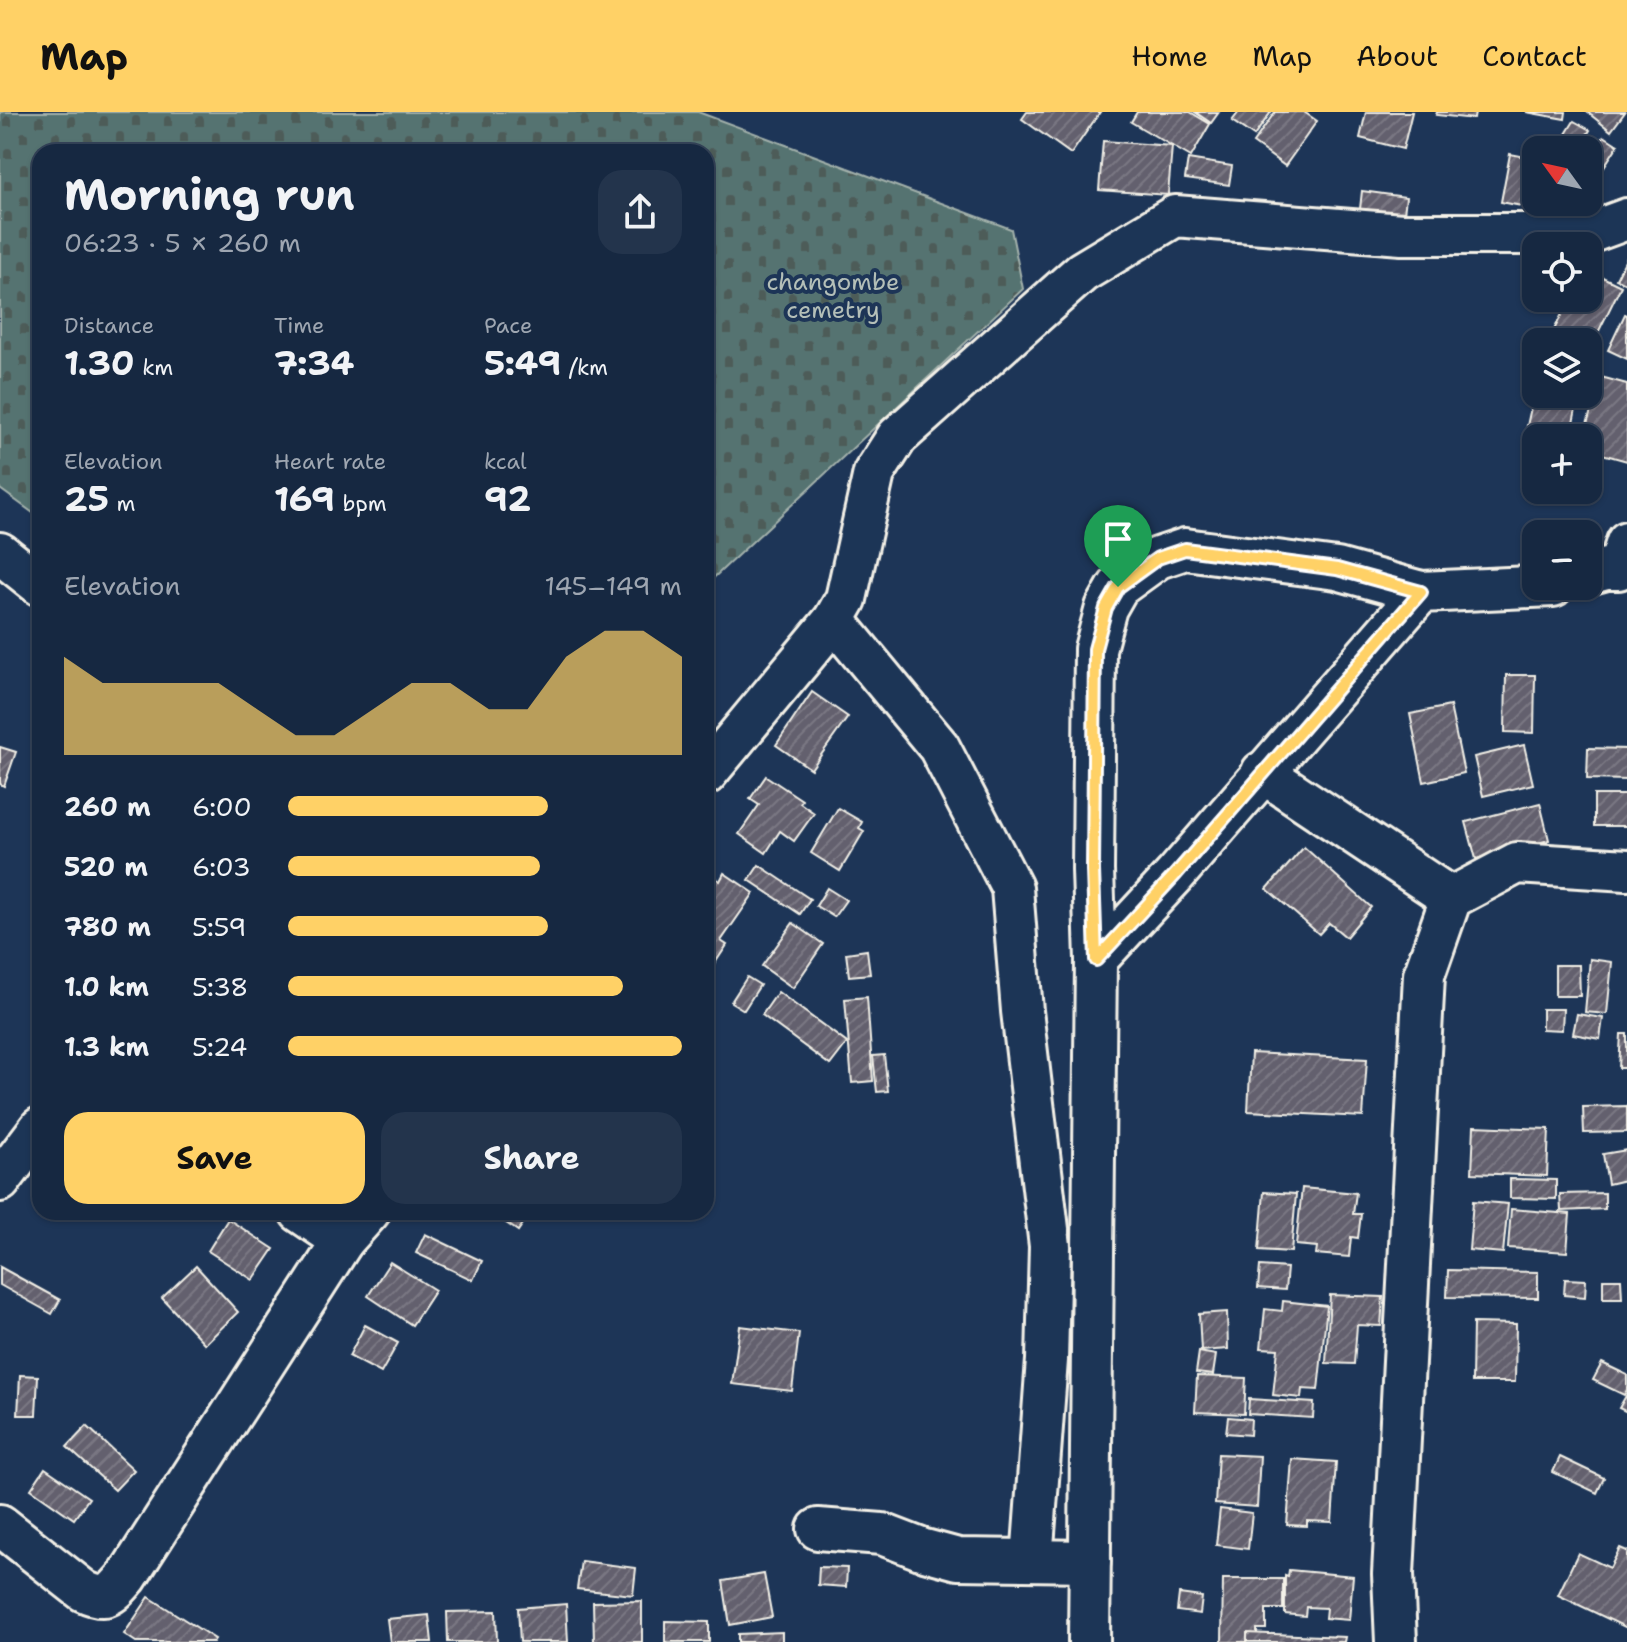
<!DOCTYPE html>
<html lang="en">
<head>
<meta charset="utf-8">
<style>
	body { margin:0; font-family:"Shantell Sans",sans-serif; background:#23344c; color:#f1f3f6; height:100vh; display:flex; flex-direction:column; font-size:30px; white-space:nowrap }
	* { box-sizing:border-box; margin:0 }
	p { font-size:26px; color:#9ea6b1 }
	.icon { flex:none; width:44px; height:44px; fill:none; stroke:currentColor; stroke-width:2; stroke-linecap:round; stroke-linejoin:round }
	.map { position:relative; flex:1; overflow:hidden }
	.side { position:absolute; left:32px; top:32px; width:682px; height:1076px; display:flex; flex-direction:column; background:#162841; border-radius:24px; box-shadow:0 2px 6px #0004,0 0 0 2px #35445a }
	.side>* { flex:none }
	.needle { width:52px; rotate:303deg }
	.controls { position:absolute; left:1522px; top:24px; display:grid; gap:16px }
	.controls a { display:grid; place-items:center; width:80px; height:80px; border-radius:16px; background:#162841; box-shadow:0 2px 6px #0004,0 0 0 2px #35445a; font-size:40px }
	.pin { position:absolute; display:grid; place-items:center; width:68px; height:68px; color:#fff; margin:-82px -34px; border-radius:50% 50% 50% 0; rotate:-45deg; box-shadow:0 0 8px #0007 }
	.pin .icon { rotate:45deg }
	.round { display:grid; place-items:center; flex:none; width:84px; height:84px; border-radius:24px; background:#23344c }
	.overview { display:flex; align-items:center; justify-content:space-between; height:136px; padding:0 32px }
	h1 { font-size:44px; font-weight:700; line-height:60px }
	.figures { display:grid; grid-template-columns:repeat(3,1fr); gap:12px; height:136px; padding:8px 32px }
	.figures div { display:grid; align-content:center }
	.figures b { font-size:34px; font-weight:700 }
	.figures small { font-size:22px; font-weight:400 }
	.figures p { font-size:22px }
	.chart { height:224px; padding:16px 32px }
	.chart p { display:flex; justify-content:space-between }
	.chart svg { width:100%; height:144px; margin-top:8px; fill:#ffd166; opacity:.7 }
	.primary-button { display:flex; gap:16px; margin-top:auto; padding:16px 32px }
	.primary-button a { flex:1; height:92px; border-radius:24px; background:#ffd166; color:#111; font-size:32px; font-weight:700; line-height:92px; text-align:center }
	.primary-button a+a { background:#23344c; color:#f1f3f6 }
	ul { padding:0 32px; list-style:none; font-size:26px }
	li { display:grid; grid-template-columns:128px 96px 1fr; align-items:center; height:60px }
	li i { height:20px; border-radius:10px; background:#ffd166 }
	header { display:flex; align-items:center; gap:48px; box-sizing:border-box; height:112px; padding:0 40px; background:#ffd166; color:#111 }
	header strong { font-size:38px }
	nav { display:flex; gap:44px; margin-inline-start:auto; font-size:28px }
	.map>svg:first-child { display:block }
	.cemetery { fill:url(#cemetery-stones); stroke:#a4b2ac; stroke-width:2 }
	.building { fill:url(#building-hatch); stroke:#f4f1e8; stroke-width:2 }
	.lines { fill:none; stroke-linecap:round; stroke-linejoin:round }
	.minor-casing { stroke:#f4f1e8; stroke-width:46 }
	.minor { stroke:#1d3557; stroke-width:40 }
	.route-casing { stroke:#fff; stroke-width:16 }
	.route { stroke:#ffd166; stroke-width:10 }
	.labels { text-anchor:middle; stroke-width:8; stroke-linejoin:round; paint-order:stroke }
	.park-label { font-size:24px; fill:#b4bfb8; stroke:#1d3557 }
</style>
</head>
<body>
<header>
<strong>Map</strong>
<nav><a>Home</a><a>Map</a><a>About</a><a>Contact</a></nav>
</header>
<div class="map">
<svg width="1627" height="1530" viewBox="0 0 1627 1530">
	<defs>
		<pattern id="cemetery-stones" width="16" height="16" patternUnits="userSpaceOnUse" patternTransform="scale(2)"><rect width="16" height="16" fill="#557371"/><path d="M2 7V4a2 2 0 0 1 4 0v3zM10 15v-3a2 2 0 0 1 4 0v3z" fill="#4e5b59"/></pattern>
		<pattern id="building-hatch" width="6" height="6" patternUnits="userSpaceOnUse" patternTransform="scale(2)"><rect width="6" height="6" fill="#63606e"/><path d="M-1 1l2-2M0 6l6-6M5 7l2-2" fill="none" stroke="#7a7783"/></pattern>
	</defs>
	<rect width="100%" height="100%" fill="#1d3557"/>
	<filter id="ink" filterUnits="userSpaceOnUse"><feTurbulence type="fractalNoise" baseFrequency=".0125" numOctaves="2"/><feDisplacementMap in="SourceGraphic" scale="16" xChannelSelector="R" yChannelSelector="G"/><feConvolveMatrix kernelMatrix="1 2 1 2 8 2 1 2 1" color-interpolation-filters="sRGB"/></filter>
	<g filter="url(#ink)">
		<path class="cemetery" d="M0 0H698L1011 117 1023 177 706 473V40H40V406L0 377Z"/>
		<g class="building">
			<path d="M1027 0H1100L1071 42 1022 7Z"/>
			<path d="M1137 0H1190L1210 12 1191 45 1131 10Z"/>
			<path d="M1195 0H1219L1211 11Z"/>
			<path d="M1239 0H1271L1254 24 1232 9Z"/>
			<path d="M1275 0H1304L1317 9 1285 54 1253 31Z"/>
			<path d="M1366 0H1412L1403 37 1360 26Z"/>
			<path d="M1437 0H1475L1474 7 1436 3Z"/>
			<path d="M1526 0H1566L1565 7Z"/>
			<path d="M1587 0H1625L1611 19Z"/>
			<path d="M1574 9 1590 18 1578 38H1563L1558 35Z"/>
			<path d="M1604 24 1618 33 1596 67 1588 62V48Z"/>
			<path d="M1103 29 1172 34 1168 83 1099 78Z"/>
			<path d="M1510 42 1536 47V90H1543L1542 98 1501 90Z"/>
			<path d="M1188 47 1232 54 1229 73 1185 67Z"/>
			<path d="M1362 79 1406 85 1404 102 1360 97Z"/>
			<path d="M1627 145V172L1616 167Z"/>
			<path d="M1588 158 1621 174 1589 239 1588 230H1569L1552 222 1570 186H1588Z"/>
			<path d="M1625 202 1627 203V247L1608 238Z"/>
			<path d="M1601 265 1627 272V349L1588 338V326H1583Z"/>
			<path d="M1536 272V282H1579L1570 326H1536V331L1524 328Z"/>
			<path d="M1506 563H1535L1534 621 1505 620Z"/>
			<path d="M812 580 848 605 811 657 776 633Z"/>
			<path d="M1450 594 1464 661 1424 670 1410 602Z"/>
			<path d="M1524 633 1533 672 1483 684 1474 645Z"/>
			<path d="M0 635 16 640 4 674 0 672Z"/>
			<path d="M1588 636 1627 637V668L1587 667Z"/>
			<path d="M766 664 802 688 800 691 814 701 794 729 780 719 766 741 739 722 759 693 750 687Z"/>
			<rect x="1594" y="683" width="33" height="31"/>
			<path d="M1540 691 1549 728 1476 747 1466 710Z"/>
			<path d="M838 696 862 710 859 716 864 719 840 759 811 741Z"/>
			<path d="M1304 735 1371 795 1346 825 1329 811 1319 822 1267 777Z"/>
			<path d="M759 753 810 787 800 802 749 768Z"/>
			<path d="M708 761 720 769 724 761 754 781 721 829 727 833 715 851 706 845Z"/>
			<path d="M827 776 846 788 834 805 816 794Z"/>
			<path d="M793 811 823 832 793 876 762 854Z"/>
			<path d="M867 838 870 862 849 864 846 841Z"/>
			<path d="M1590 847 1612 850 1607 902 1585 900Z"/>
			<path d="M1555 853H1579L1580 884H1555Z"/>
			<path d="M747 865 760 873 744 898 731 890Z"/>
			<path d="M778 880 847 931 830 953 762 903Z"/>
			<path d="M867 885 873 969 852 971 845 887Z"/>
			<path d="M1542 897H1563L1562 918 1542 917Z"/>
			<path d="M1577 902 1603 906 1600 927 1573 922Z"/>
			<path d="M1621 922H1627V956H1619Z"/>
			<path d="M1251 941 1367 947 1363 1005 1248 999Z"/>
			<path d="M884 943 888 979 877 980 873 944Z"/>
			<path d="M1627 994V1020L1584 1021 1583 995Z"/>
			<path d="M1474 1014 1549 1017 1547 1064 1472 1061Z"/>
			<path d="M1627 1038V1076L1625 1068 1608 1072 1603 1042Z"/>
			<path d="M1510 1067 1556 1068V1087L1510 1086Z"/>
			<path d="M1302 1076 1356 1081 1353 1102H1361L1358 1126 1351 1125 1349 1145 1316 1142 1317 1135 1296 1133Z"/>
			<path d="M1264 1080 1296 1082 1291 1140 1259 1138Z"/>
			<path d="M1605 1081V1097L1561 1099 1560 1082Z"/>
			<path d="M1473 1089 1508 1092 1503 1141 1469 1138Z"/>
			<path d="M1511 1097 1570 1102 1567 1140 1508 1136Z"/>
			<path d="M490 1100H531L518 1119Z"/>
			<path d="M228 1107 274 1137 253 1168 208 1139Z"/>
			<path d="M425 1122 482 1149 473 1168 416 1141Z"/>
			<path d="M390 1150 435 1178 412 1213 368 1184Z"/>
			<path d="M196 1154 238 1200 205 1232 162 1186Z"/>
			<path d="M1260 1154 1287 1156 1285 1178 1258 1176Z"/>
			<path d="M0 1155 60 1188 52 1202 0 1173Z"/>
			<path d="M1448 1158 1538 1160V1186L1447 1185Z"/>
			<path d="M1565 1167 1586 1168 1585 1185 1564 1183Z"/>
			<path d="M1603 1167H1621L1622 1186H1603Z"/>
			<path d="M1330 1183 1383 1185 1381 1214 1357 1213 1354 1252 1326 1251Z"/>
			<path d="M1283 1189 1327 1194 1318 1278 1302 1277 1301 1286 1273 1283 1278 1237 1261 1236 1265 1197 1282 1199Z"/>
			<path d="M1227 1200 1228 1237 1201 1239 1199 1202Z"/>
			<path d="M1473 1211 1516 1212 1515 1270H1472Z"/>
			<path d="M365 1213 398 1231 381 1261 349 1244Z"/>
			<path d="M740 1214 799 1221 792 1279 732 1272Z"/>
			<path d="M1199 1240 1216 1243 1213 1263 1196 1261Z"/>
			<path d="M1602 1251 1627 1263V1278L1624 1283 1593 1268Z"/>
			<path d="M20 1263 38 1264 36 1303H18Z"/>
			<path d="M1197 1264 1246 1266 1244 1302 1195 1300Z"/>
			<path d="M1627 1282V1300L1619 1296Z"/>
			<path d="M1249 1287 1314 1291 1313 1306 1248 1302Z"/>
			<path d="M1228 1305 1251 1307 1250 1323 1226 1321Z"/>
			<path d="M87 1314 134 1358 115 1378 67 1335Z"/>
			<path d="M1218 1342 1260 1344 1257 1395 1215 1392Z"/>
			<path d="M1560 1345 1604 1366 1597 1381 1553 1360Z"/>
			<path d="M1292 1347 1336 1350 1332 1410 1307 1409V1414L1287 1413Z"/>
			<path d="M45 1356 89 1386 74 1407 31 1377Z"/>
			<path d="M1220 1397 1252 1401 1248 1437 1216 1433Z"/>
			<path d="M1620 1436 1627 1439V1516L1558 1483 1578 1441 1610 1456Z"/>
			<path d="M581 1449 636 1456 633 1483 577 1477Z"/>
			<path d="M819 1455 847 1456 846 1475 818 1473Z"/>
			<path d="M1289 1458 1353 1464 1349 1508 1325 1506 1326 1496 1306 1495 1305 1504 1285 1502V1464L1288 1465Z"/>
			<path d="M764 1462 772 1505 730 1513 723 1469Z"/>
			<path d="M1223 1467H1283V1497H1266V1517H1257V1530H1222Z"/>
			<path d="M1179 1482 1202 1485 1200 1502 1177 1499Z"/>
			<path d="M149 1485 215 1527 213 1530H136L124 1522Z"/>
			<path d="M642 1489V1530H594L593 1490Z"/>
			<path d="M566 1492 568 1530H520L518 1496Z"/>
			<path d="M496 1499 497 1530H448L447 1500Z"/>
			<path d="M429 1503 432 1530H390L387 1507Z"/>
			<path d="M665 1509 709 1510V1530H665Z"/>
			<path d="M782 1520V1530H738V1522Z"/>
			<path d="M1247 1521 1345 1525 1344 1530H1247Z"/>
		</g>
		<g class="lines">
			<defs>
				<g id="minor">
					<path d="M0 441 40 473"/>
					<path d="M1588 462 1606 457H1618L1627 430"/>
					<path d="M834 508 939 635 1012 776 1022 899 1050 1134 1047 1248 1032 1448"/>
					<path d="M1262 660 1451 786"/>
					<path d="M706 662 834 508 846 487 874 361 897 325 1082 160 1175 104 1402 122H1586L1627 107"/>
					<path d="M1096 848 1175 763 1421 480"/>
					<path d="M0 1069 40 1016"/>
					<path d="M300 1100 343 1129"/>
					<path d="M0 1413 84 1479C107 1490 111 1483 127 1465L343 1129 369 1100"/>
					<path d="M818 1417 882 1422 921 1437 958 1447 1090 1449"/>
					<path d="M1089 1530 1096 848 1093 758 1095 537 1106 496 1118 475 1158 446 1185 437 1337 457 1421 480 1553 474"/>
					<path d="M1396 1530 1393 1462 1424 863 1451 786 1517 751 1627 758"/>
				</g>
			</defs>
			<use href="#minor" class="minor-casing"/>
			<use href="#minor" class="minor"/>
		</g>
	</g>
	<g class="lines" filter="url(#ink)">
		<defs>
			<path id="route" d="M1185 437 1337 457 1421 480 1175 763 1096 848 1093 758 1095 537 1106 496 1118 475 1158 446Z"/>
		</defs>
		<use href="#route" class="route-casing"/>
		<use href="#route" class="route"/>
	</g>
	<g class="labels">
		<g class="park-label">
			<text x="833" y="178">changombe<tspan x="833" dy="28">cemetry</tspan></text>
		</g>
	</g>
</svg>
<div class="controls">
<a><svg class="needle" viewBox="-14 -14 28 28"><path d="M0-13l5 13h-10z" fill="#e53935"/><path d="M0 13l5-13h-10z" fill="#9ea6b1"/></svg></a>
<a><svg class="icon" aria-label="locate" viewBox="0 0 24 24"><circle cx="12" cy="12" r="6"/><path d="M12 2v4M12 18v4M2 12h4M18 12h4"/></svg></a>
<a><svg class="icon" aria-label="layers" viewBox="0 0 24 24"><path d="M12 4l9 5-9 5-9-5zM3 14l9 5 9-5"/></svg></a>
<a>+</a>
<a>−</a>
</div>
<div class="pin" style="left:1118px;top:475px;background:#1e9e55"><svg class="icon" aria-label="arrive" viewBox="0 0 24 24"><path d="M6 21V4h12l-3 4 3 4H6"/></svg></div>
<section class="side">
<div class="overview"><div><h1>Morning run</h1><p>06:23 · 5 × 260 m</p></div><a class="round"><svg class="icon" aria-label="share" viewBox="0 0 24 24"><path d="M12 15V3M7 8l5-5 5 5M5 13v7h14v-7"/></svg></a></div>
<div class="figures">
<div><p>Distance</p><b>1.30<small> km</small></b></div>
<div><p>Time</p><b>7:34</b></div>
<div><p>Pace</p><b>5:49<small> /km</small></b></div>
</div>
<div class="figures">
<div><p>Elevation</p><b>25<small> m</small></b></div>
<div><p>Heart rate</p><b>169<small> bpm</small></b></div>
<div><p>kcal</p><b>92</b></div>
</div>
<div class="chart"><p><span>Elevation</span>145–149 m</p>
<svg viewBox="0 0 160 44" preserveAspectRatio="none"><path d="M0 44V14L10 22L20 22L30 22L40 22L50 30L60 38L70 38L80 30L90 22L100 22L110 30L120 30L130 14L140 6L150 6L160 14V44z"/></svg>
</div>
<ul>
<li><b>260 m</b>6:00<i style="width:66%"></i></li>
<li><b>520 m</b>6:03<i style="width:64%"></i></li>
<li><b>780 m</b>5:59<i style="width:66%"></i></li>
<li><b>1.0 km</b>5:38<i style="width:85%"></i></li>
<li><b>1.3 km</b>5:24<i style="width:100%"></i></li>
</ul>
<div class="primary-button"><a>Save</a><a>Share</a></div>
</section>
</div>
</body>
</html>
